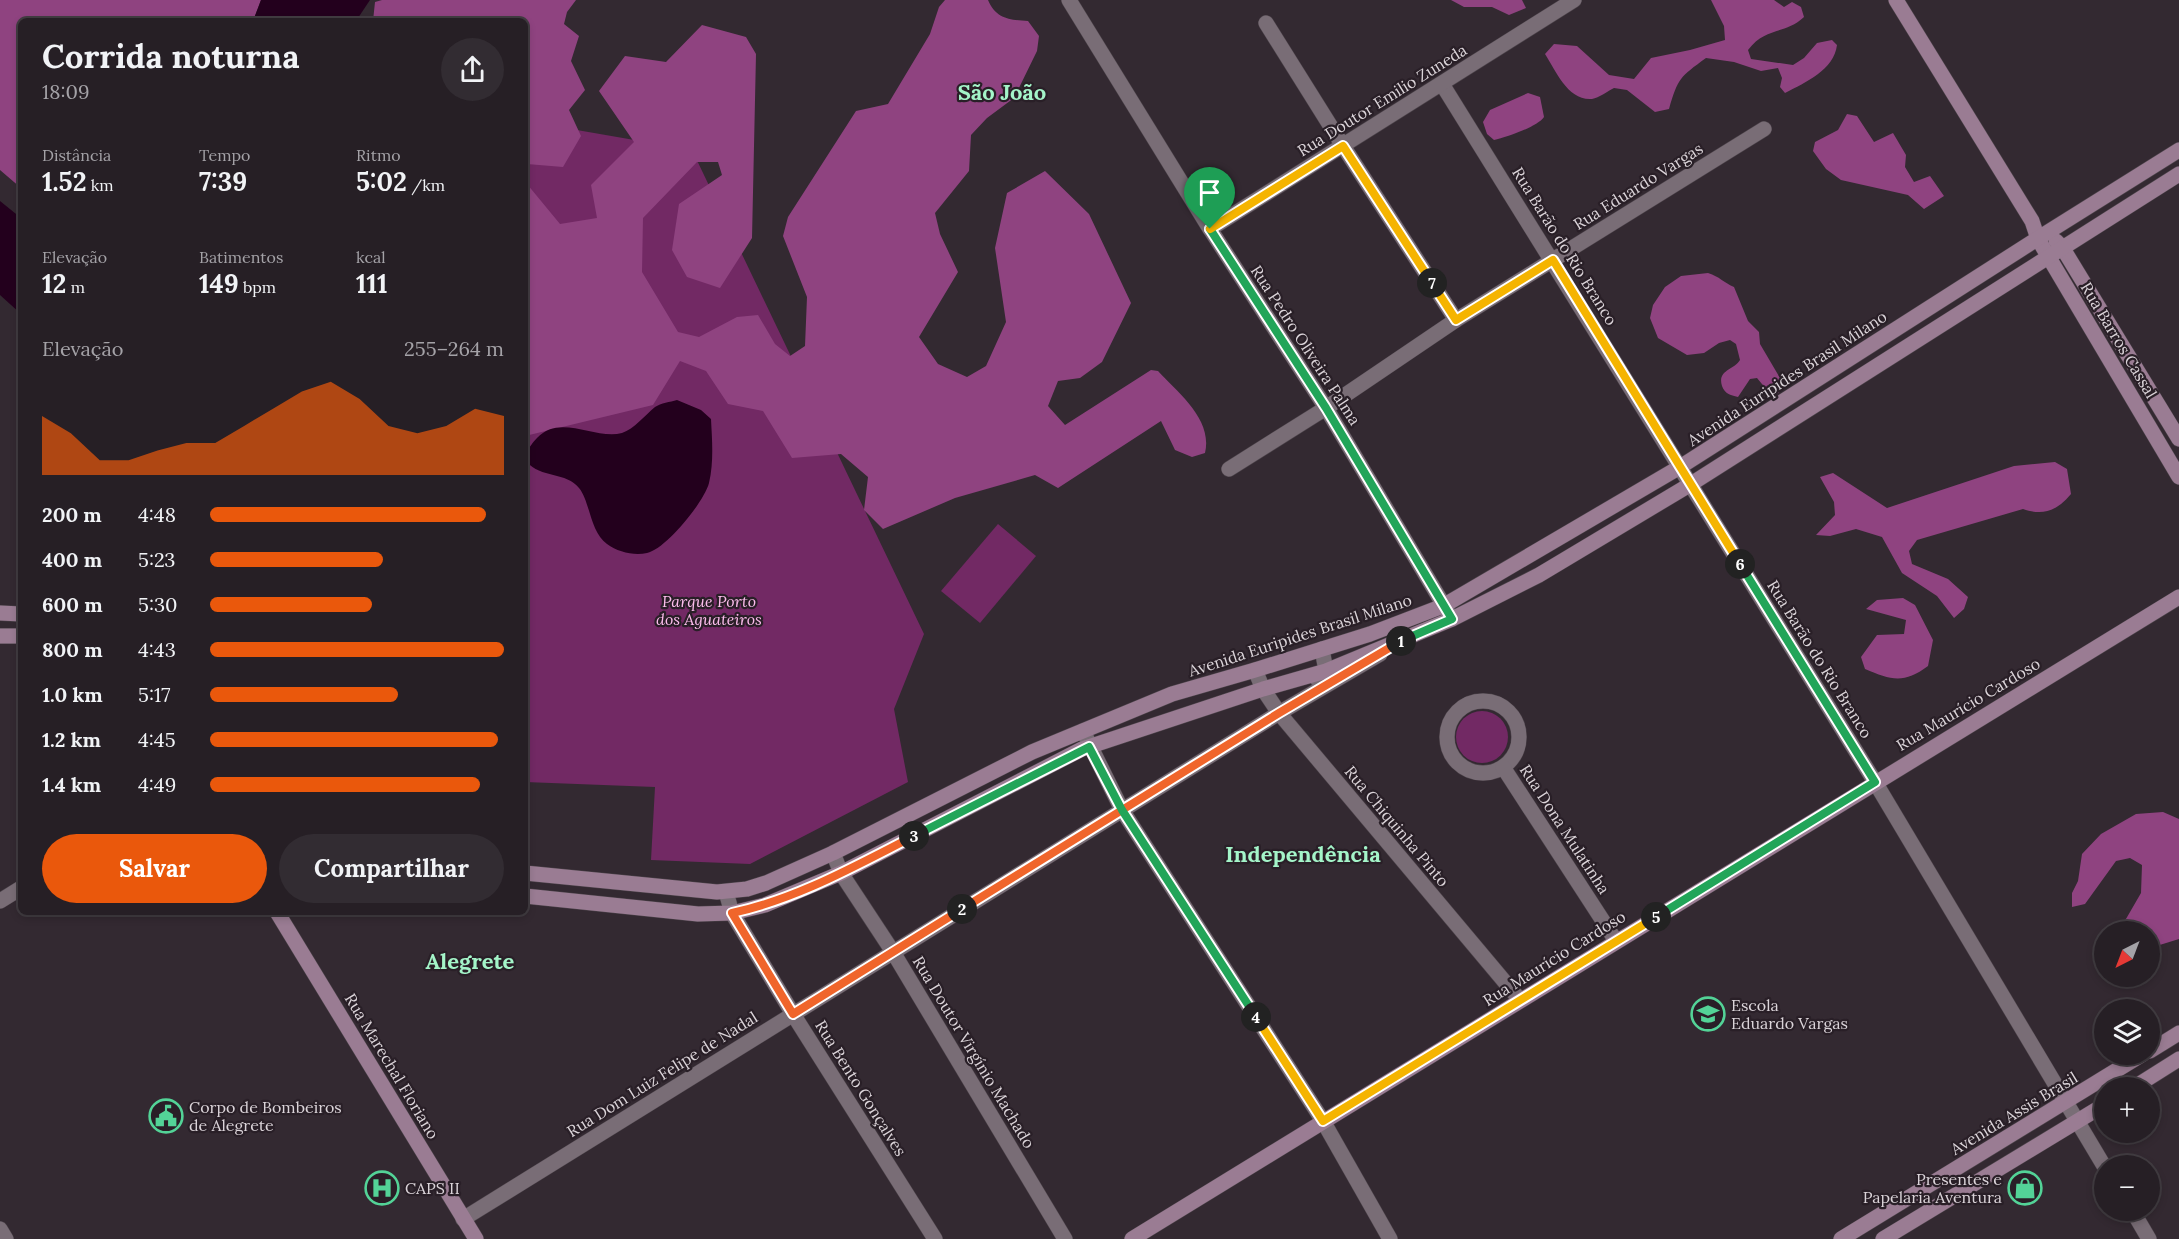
<!DOCTYPE html>
<html lang="pt">
<head>
<meta charset="utf-8">
<style>
	body { margin:0; font-family:Lora,serif; background:#322c32; color:#f1f3f6; height:100vh; display:flex; flex-direction:column; font-size:22px; white-space:nowrap }
	* { box-sizing:border-box; margin:0 }
	p { font-size:20px; color:#a4a2a7 }
	.icon { flex:none; width:33px; height:33px; fill:none; stroke:currentColor; stroke-width:2; stroke-linecap:round; stroke-linejoin:round }
	.map { position:relative; flex:1; overflow:hidden }
	.side { position:absolute; left:18px; top:18px; width:510px; height:897px; display:flex; flex-direction:column; background:#261f25; border-radius:9px; box-shadow:0 3px 9px #0003,0 0 0 2px #423d42 }
	.side>* { flex:none }
	.needle { width:39px; rotate:222deg }
	.fabs { position:absolute; left:2094px; top:921px; display:grid; gap:12px }
	.fabs a { display:grid; place-items:center; width:66px; height:66px; border-radius:50%; background:#261f25; box-shadow:0 3px 9px #0003,0 0 0 2px #423d42; font-size:30px }
	.pin { position:absolute; display:grid; place-items:center; width:51px; height:51px; color:#fff; margin:-62px -26px; border-radius:50% 50% 50% 0; rotate:-45deg; box-shadow:0 0 6px #0007 }
	.pin .icon { rotate:45deg }
	.km { position:absolute; width:30px; height:30px; margin:-15px; border-radius:50%; background:#222; color:#fff; font-size:16px; line-height:30px; text-align:center }
	.round { display:grid; place-items:center; flex:none; width:63px; height:63px; border-radius:32px; background:#322c32 }
	.head { display:flex; align-items:center; justify-content:space-between; height:102px; padding:0 24px }
	h1 { font-size:33px; font-weight:700; line-height:45px }
	.stats { display:grid; grid-template-columns:repeat(3,1fr); gap:9px; height:102px; padding:6px 24px }
	.stats div { display:grid; align-content:center }
	.stats b { font-size:26px; font-weight:700 }
	.stats small { font-size:16px; font-weight:400 }
	.stats p { font-size:16px }
	.chart { height:168px; padding:12px 24px }
	.chart p { display:flex; justify-content:space-between }
	.chart svg { width:100%; height:108px; margin-top:6px; fill:#ea580c; opacity:.7 }
	.primary-button { display:flex; gap:12px; margin-top:auto; padding:12px 24px }
	.primary-button a { flex:1; height:69px; border-radius:36px; background:#ea580c; color:#fff; font-size:24px; font-weight:700; line-height:69px; text-align:center }
	.primary-button a+a { background:#322c32; color:#f1f3f6 }
	ul { padding:0 24px; list-style:none; font-size:20px }
	li { display:grid; grid-template-columns:96px 72px 1fr; align-items:center; height:45px }
	li i { height:15px; border-radius:8px; background:#ea580c }
	.map>svg:first-child { display:block }
	.green { fill:#722964 }
	.forest { fill:#8f4380 }
	.water { fill:#23001d }
	.lines { fill:none; stroke-linecap:round; stroke-linejoin:round }
	.street-casing { stroke:#4d444b; stroke-width:16 }
	.secondary-casing { stroke:#4d444b; stroke-width:16 }
	.street { stroke:#796d76; stroke-width:15 }
	.secondary { stroke:#9a7c93; stroke-width:15 }
	.split-1-casing { stroke:#fff; stroke-width:12 }
	.split-2-casing { stroke:#fff; stroke-width:12 }
	.split-3-casing { stroke:#fff; stroke-width:12 }
	.split-4-casing { stroke:#fff; stroke-width:12 }
	.split-5-casing { stroke:#fff; stroke-width:12 }
	.split-6-casing { stroke:#fff; stroke-width:12 }
	.split-7-casing { stroke:#fff; stroke-width:12 }
	.split-8-casing { stroke:#fff; stroke-width:12 }
	.split-1 { stroke:#22a559; stroke-width:8 }
	.split-2 { stroke:#f0652b; stroke-width:8 }
	.split-3 { stroke:#f0652b; stroke-width:8 }
	.split-4 { stroke:#22a559; stroke-width:8 }
	.split-5 { stroke:#f5b400; stroke-width:8 }
	.split-6 { stroke:#22a559; stroke-width:8 }
	.split-7 { stroke:#f5b400; stroke-width:8 }
	.split-8 { stroke:#f5b400; stroke-width:8 }
	.labels { text-anchor:middle; stroke-width:4.5; stroke-linejoin:round; paint-order:stroke }
	.street-label { font-size:16px; fill:#dbd4d9; stroke:#291f27 }
	.park-label { font-size:16px; font-style:italic; fill:#fdbded; stroke:#291f27 }
	.poi-label { font-size:16px; fill:#dbd4d9; stroke:#291f27; text-anchor:start }
	.district-label { font-size:22px; font-weight:bold; fill:#a4f5c9; stroke:#291f27 }
</style>
</head>
<body>
<div class="map">
<svg width="2179" height="1239" viewBox="0 0 2179 1239">
	<rect width="100%" height="100%" fill="#332931"/>
	<g class="green">
		<path d="M525 121 692 150 924 634 894 709 908 782 750 864 651 860 655 787 525 782Z"/>
		<path d="M998 524 1036 556 980 623 941 591Z"/>
		<circle cx="1482" cy="737" r="26"/>
	</g>
	<g class="forest">
		<path d="M0 0H261L253 21H21V188L0 170Z"/>
		<path d="M382 0H576L567 12 564 24 579 36 571 61 585 90 569 110 581 136 563 167 527 164V184L560 224 597 218 591 185 634 142 599 91 625 56 666 62 702 25 746 37 756 54 752 238 720 288 687 277 672 250 679 204 722 175 718 162H697L643 218 642 272 678 332 699 337 737 317 758 315 775 344 790 356 805 346 807 297 783 236 788 217 856 111 888 104 930 34 939 7 945 0H988C996 19 1010 20 1028 21L1039 36 1037 51 1014 98 987 118 971 135 969 171 935 213 940 234 958 272 919 337 938 364 967 377 986 366 1006 322 995 248 1007 193 1045 171 1089 214 1131 303 1102 362 1080 378 1058 381 1048 406 1065 425 1151 370 1158 371C1178 393 1213 419 1205 453L1192 457 1175 450 1161 421 1058 488 1035 475 955 498 883 529 864 510 868 477 841 454 792 458 763 411 728 404 706 371 680 361 653 405 525 436V21H373L375 2Z"/>
		<path d="M1451 0H1522L1526 8 1509 15 1492 7H1464Z"/>
		<path d="M1711 0H1774L1784 7 1792 2 1801 7 1804 17C1785 35 1766 26 1748 50L1751 59 1793 65 1804 58 1817 43 1832 40 1837 45C1834 70 1806 82 1785 93L1780 87 1782 78 1778 68 1761 71 1734 62 1706 58C1680 77 1678 78 1669 109L1655 112 1627 90 1614 88C1608 91 1599 98 1592 99 1568 101 1556 71 1545 54L1554 44 1577 46 1609 75 1634 79 1651 58 1690 50 1725 40 1724 26Z"/>
		<path d="M1528 93 1540 97 1544 117C1537 127 1507 137 1494 140L1487 134 1483 122 1490 110Z"/>
		<path d="M1847 114 1857 116 1874 142 1893 133 1906 155 1905 167 1914 182 1930 176 1944 196 1924 209 1908 195 1841 180 1826 169 1813 151 1815 142 1838 130Z"/>
		<path d="M1708 273C1720 277 1723 282 1734 287L1748 321 1759 332 1760 344 1783 383C1780 390 1780 395 1771 395L1757 378 1750 379 1738 397C1730 395 1725 394 1722 386 1717 370 1734 370 1740 360L1736 344 1730 340 1719 343 1704 353 1687 355 1658 338 1650 318 1653 305 1665 287 1681 276Z"/>
		<path d="M2055 462 2067 469 2071 494C2057 511 2043 516 2023 509L1917 540 1909 551 1912 564 1948 579 1968 597 1964 609 1954 618 1937 596 1902 573 1882 537 1856 529 1830 536 1816 535 1835 515 1834 502 1820 477 1833 473 1887 508 2014 466Z"/>
		<path d="M1903 598 1915 605 1933 640 1928 666C1904 684 1891 680 1865 669L1861 657 1877 635 1904 634 1906 620 1866 609 1877 600Z"/>
		<path d="M2163 812 2179 819V939L2150 948V932L2119 931 2141 893 2142 865 2130 858 2116 861 2085 904 2072 907V893L2078 881 2082 854 2101 834 2136 814Z"/>
	</g>
	<g class="water">
		<path d="M261 0H370L356 21H253Z"/>
		<path d="M0 201 21 218V314L0 295Z"/>
		<path d="M677 400 701 410 711 419C712 440 714 461 709 483 704 502 666 549 647 553 634 556 618 552 607 544 590 532 590 501 579 488 567 472 540 478 527 462 528 449 528 448 537 438 560 413 595 440 622 433 634 429 645 415 655 407 661 403 670 402 677 400Z"/>
	</g>
	<g class="lines">
		<defs>
			<g id="street">
				<path d="M1069 0 1210 229 1326 408 1452 619"/>
				<path d="M1266 23 1343 146 1456 320"/>
				<path d="M1442 84 1875 782 2104 1166"/>
				<path d="M1210 229 1574 0"/>
				<path d="M1229 469 1326 408 1456 320 1764 129"/>
				<path d="M1255 670 1263 689 1279 713 1520 1000"/>
				<path d="M1317 679 1326 671 1322 649"/>
				<circle cx="1483" cy="737" r="36"/>
				<path d="M1083 731 1122 810 1323 1121 1390 1239"/>
				<path d="M1503 767 1616 941"/>
				<path d="M833 853 841 873 893 952 1065 1239"/>
				<path d="M726 892 732 913 793 1014 935 1239"/>
				<path d="M0 901 21 888"/>
				<path d="M2132 1210 2149 1239"/>
				<path d="M463 1219 1279 713 1380 654"/>
				<path d="M0 1229 6 1239"/>
			</g>
			<g id="secondary">
				<path d="M1896 0 2032 221 2038 239 2179 477"/>
				<path d="M2056 241 2062 247 2179 439"/>
				<path d="M0 613 21 614"/>
				<path d="M0 636H21"/>
				<path d="M525 873 717 892 747 889 766 883 833 853 1032 752 1172 694 1255 670 1370 634 1443 606 1680 467 2048 232 2179 150"/>
				<path d="M525 896 698 914 732 913 765 905 841 873 1082 749 1263 689 1326 671 1452 619 1539 575 1691 484 2179 174"/>
				<path d="M277 912 476 1239"/>
				<path d="M2150 1051 2179 1033"/>
				<path d="M2133 1088 2179 1059"/>
				<path d="M1132 1239 2179 597"/>
				<path d="M1841 1239 2143 1054"/>
				<path d="M1883 1239 2104 1105"/>
			</g>
		</defs>
		<use href="#street" class="street-casing"/>
		<use href="#secondary" class="secondary-casing"/>
		<use href="#street" class="street"/>
		<use href="#secondary" class="secondary"/>
	</g>
	<g class="lines">
		<defs>
			<path id="split-1" d="M1210 229 1326 408 1452 619 1401 641"/>
			<path id="split-2" d="M962 909 1279 713 1401 641"/>
			<path id="split-3" d="M914 836C855 866 797 899 732 913L793 1014 962 909"/>
			<path id="split-4" d="M914 836 1089 747 1122 810 1256 1017"/>
			<path id="split-5" d="M1256 1017 1323 1121 1656 917"/>
			<path id="split-6" d="M1656 917 1875 782 1740 564"/>
			<path id="split-7" d="M1432 283 1456 320 1553 260 1740 564"/>
			<path id="split-8" d="M1210 229 1343 146 1432 283"/>
		</defs>
		<use href="#split-1" class="split-1-casing"/>
		<use href="#split-2" class="split-2-casing"/>
		<use href="#split-3" class="split-3-casing"/>
		<use href="#split-4" class="split-4-casing"/>
		<use href="#split-5" class="split-5-casing"/>
		<use href="#split-6" class="split-6-casing"/>
		<use href="#split-7" class="split-7-casing"/>
		<use href="#split-8" class="split-8-casing"/>
		<use href="#split-1" class="split-1"/>
		<use href="#split-2" class="split-2"/>
		<use href="#split-3" class="split-3"/>
		<use href="#split-4" class="split-4"/>
		<use href="#split-5" class="split-5"/>
		<use href="#split-6" class="split-6"/>
		<use href="#split-7" class="split-7"/>
		<use href="#split-8" class="split-8"/>
	</g>
	<defs>
		<symbol id="school-ring" viewBox="-11 -11 22 22"><circle r="9.5" fill="#291f27" stroke="#53d397" stroke-width="1.5"/><path d="M0-5L7-2L0 1L-7-2ZM-4 1L0 2.5L4 1V4Q0 6-4 4Z" fill="#53d397"/></symbol>
		<symbol id="civic-ring" viewBox="-11 -11 22 22"><circle r="9.5" fill="#291f27" stroke="#53d397" stroke-width="1.5"/><path d="M-.6-6.5H3V-4.5H.6V-3L4-1V1h2V6H-6V1h2V-1L-.6-3ZM-1.2 2.5V6h2.4V2.5Z" fill="#53d397"/></symbol>
		<symbol id="hospital-ring" viewBox="-11 -11 22 22"><circle r="9.5" fill="#291f27" stroke="#53d397" stroke-width="1.5"/><path d="M-5-5h3v3.5h4V-5h3V5h-3V1.5h-4V5h-3Z" fill="#53d397"/></symbol>
		<symbol id="shop-ring" viewBox="-11 -11 22 22"><circle r="9.5" fill="#291f27" stroke="#53d397" stroke-width="1.5"/><path d="M-5-2.5h2.3a2.7 3.5 0 0 1 5.4 0H5L5.5 6h-11ZM-1.5-2.5h3a1.5 2.3 0 0 0-3 0Z" fill="#53d397"/></symbol>
	</defs>
	<g fill-rule="evenodd">
		<use href="#school-ring" x="1689" y="995" width="38" height="38"/>
		<use href="#civic-ring" x="147" y="1097" width="38" height="38"/>
		<use href="#hospital-ring" x="363" y="1169" width="38" height="38"/>
		<use href="#shop-ring" x="2006" y="1169" width="38" height="38"/>
	</g>
	<g class="labels">
		<g class="street-label">
			<text transform="translate(1382 100) rotate(-32)" y="6">Rua Doutor Emilio Zuneda</text>
			<text transform="translate(1638 186) rotate(-32)" y="6">Rua Eduardo Vargas</text>
			<text transform="translate(1565 246) rotate(58)" y="6">Rua Barão do Rio Branco</text>
			<text transform="translate(2119 340) rotate(59)" y="6">Rua Barros Cassal</text>
			<text transform="translate(1306 345) rotate(57)" y="6">Rua Pedro Oliveira Palma</text>
			<text transform="translate(1787 378) rotate(-33)" y="6">Avenida Euripides Brasil Milano</text>
			<text transform="translate(1300 635) rotate(-18)" y="6">Avenida Euripides Brasil Milano</text>
			<text transform="translate(1820 659) rotate(58)" y="6">Rua Barão do Rio Branco</text>
			<text transform="translate(1968 704) rotate(-31)" y="6">Rua Maurício Cardoso</text>
			<text transform="translate(1397 826) rotate(50)" y="6">Rua Chiquinha Pinto</text>
			<text transform="translate(1565 829) rotate(57)" y="6">Rua Dona Mulatinha</text>
			<text transform="translate(1554 958) rotate(-32)" y="6">Rua Maurício Cardoso</text>
			<text transform="translate(974 1052) rotate(59)" y="6">Rua Doutor Virgínio Machado</text>
			<text transform="translate(392 1066) rotate(59)" y="6">Rua Marechal Floriano</text>
			<text transform="translate(662 1074) rotate(-32)" y="6">Rua Dom Luiz Felipe de Nadal</text>
			<text transform="translate(861 1088) rotate(58)" y="6">Rua Bento Gonçalves</text>
			<text transform="translate(2014 1113) rotate(-31)" y="6">Avenida Assis Brasil</text>
		</g>
		<g class="park-label">
			<text x="709" y="607">Parque Porto<tspan x="709" dy="18">dos Aguateiros</tspan></text>
		</g>
		<g class="poi-label">
			<text x="1731" y="1011">Escola<tspan x="1731" dy="18">Eduardo Vargas</tspan></text>
			<text x="189" y="1113">Corpo de Bombeiros<tspan x="189" dy="18">de Alegrete</tspan></text>
			<text x="2002" y="1185" text-anchor="end">Presentes e<tspan x="2002" dy="18">Papelaria Aventura</tspan></text>
			<text x="405" y="1194">CAPS II</text>
		</g>
		<g class="district-label">
			<text x="1002" y="100">São João</text>
			<text x="1303" y="862">Independência</text>
			<text x="470" y="969">Alegrete</text>
		</g>
	</g>
</svg>
<div class="fabs">
<a><svg class="needle" viewBox="-14 -14 28 28"><path d="M0-13l5 13h-10z" fill="#e53935"/><path d="M0 13l5-13h-10z" fill="#a4a2a7"/></svg></a>
<a><svg class="icon" aria-label="layers" viewBox="0 0 24 24"><path d="M12 4l9 5-9 5-9-5zM3 14l9 5 9-5"/></svg></a>
<a>+</a>
<a>−</a>
</div>
<div class="pin" style="left:1210px;top:229px;background:#1e9e55"><svg class="icon" aria-label="arrive" viewBox="0 0 24 24"><path d="M6 21V4h12l-3 4 3 4H6"/></svg></div>
<b class="km" style="left:1401px;top:641px">1</b>
<b class="km" style="left:962px;top:909px">2</b>
<b class="km" style="left:914px;top:836px">3</b>
<b class="km" style="left:1256px;top:1017px">4</b>
<b class="km" style="left:1656px;top:917px">5</b>
<b class="km" style="left:1740px;top:564px">6</b>
<b class="km" style="left:1432px;top:283px">7</b>
<section class="side">
<div class="head"><div><h1>Corrida noturna</h1><p>18:09</p></div><a class="round"><svg class="icon" aria-label="share" viewBox="0 0 24 24"><path d="M12 15V3M7 8l5-5 5 5M5 13v7h14v-7"/></svg></a></div>
<div class="stats">
<div><p>Distância</p><b>1.52<small> km</small></b></div>
<div><p>Tempo</p><b>7:39</b></div>
<div><p>Ritmo</p><b>5:02<small> /km</small></b></div>
</div>
<div class="stats">
<div><p>Elevação</p><b>12<small> m</small></b></div>
<div><p>Batimentos</p><b>149<small> bpm</small></b></div>
<div><p>kcal</p><b>111</b></div>
</div>
<div class="chart"><p><span>Elevação</span>255–264 m</p>
<svg viewBox="0 0 160 44" preserveAspectRatio="none"><path d="M0 44V20L10 27L20 38L30 38L40 34L50 31L60 31L70 24L80 17L90 10L100 6L110 13L120 24L130 27L140 24L150 17L160 20V44z"/></svg>
</div>
<ul>
<li><b>200 m</b>4:48<i style="width:94%"></i></li>
<li><b>400 m</b>5:23<i style="width:59%"></i></li>
<li><b>600 m</b>5:30<i style="width:55%"></i></li>
<li><b>800 m</b>4:43<i style="width:100%"></i></li>
<li><b>1.0 km</b>5:17<i style="width:64%"></i></li>
<li><b>1.2 km</b>4:45<i style="width:98%"></i></li>
<li><b>1.4 km</b>4:49<i style="width:92%"></i></li>
</ul>
<div class="primary-button"><a>Salvar</a><a>Compartilhar</a></div>
</section>
</div>
</body>
</html>
